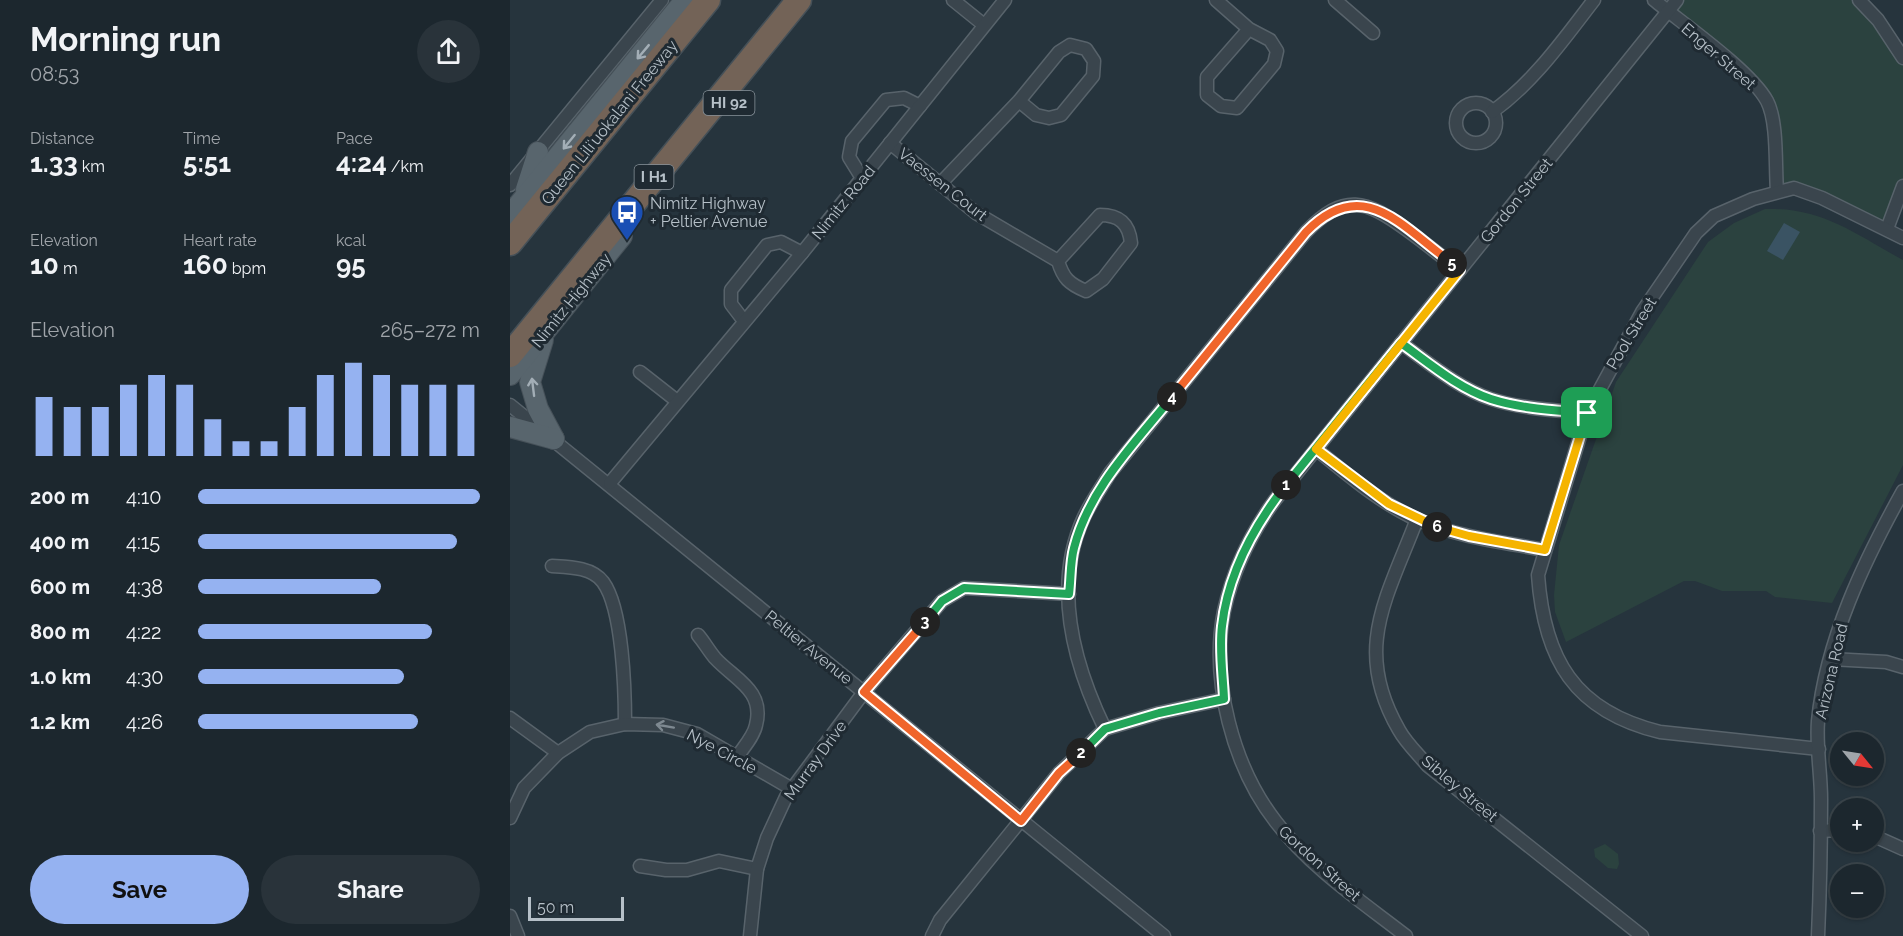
<!DOCTYPE html>
<html lang="en">
<head>
<meta charset="utf-8">
<style>
	body { margin:0; font-family:Raleway,sans-serif; background:#29333a; color:#f1f3f6; height:100vh; display:flex; flex-direction:column; font-size:22px; white-space:nowrap }
	* { box-sizing:border-box; margin:0 }
	p { font-size:20px; color:#a0a5aa }
	.icon { flex:none; width:33px; height:33px; fill:none; stroke:currentColor; stroke-width:2; stroke-linecap:round; stroke-linejoin:round }
	.map { position:relative; flex:1; overflow:hidden }
	.details { display:flex; flex-direction:column; background:#1c272e; width:510px }
	.details>* { flex:none }
	.needle { width:39px; rotate:120deg }
	.fabs { position:absolute; left:1320px; top:732px; display:grid; gap:12px }
	.fabs a { display:grid; place-items:center; width:54px; height:54px; border-radius:50%; background:#1c272e; box-shadow:0 2px 4px #0004,0 0 0 2px #3a444a; font-size:30px }
	.scale { position:absolute; left:18px; bottom:15px; width:96px; box-sizing:border-box; padding-left:6px; border:3px solid #b6c0c8; border-top:0; font-size:16px; line-height:21px; white-space:nowrap; color:#b6c0c8; -webkit-text-stroke:4px #1f2a32; paint-order:stroke }
	.pin { position:absolute; display:grid; place-items:center; width:51px; height:51px; color:#fff; margin:-26px; border-radius:12px; box-shadow:0 3px 9px #0006 }
	.km { position:absolute; width:30px; height:30px; margin:-15px; border-radius:50%; background:#222; color:#fff; font-size:16px; line-height:30px; text-align:center }
	.round { display:grid; place-items:center; flex:none; width:63px; height:63px; border-radius:32px; background:#29333a }
	.headline { display:flex; align-items:center; justify-content:space-between; height:102px; padding:0 30px }
	h1 { font-size:33px; font-weight:700; line-height:45px }
	.metrics { display:grid; grid-template-columns:repeat(3,1fr); gap:9px; height:102px; padding:6px 30px }
	.metrics div { display:grid; align-content:center }
	.metrics b { font-size:26px; font-weight:700 }
	.metrics small { font-size:16px; font-weight:400 }
	.metrics p { font-size:16px }
	.chart { height:168px; padding:12px 30px }
	.chart p { display:flex; justify-content:space-between }
	.chart svg { width:100%; height:108px; margin-top:6px; stroke:#95b2f1; stroke-width:6 }
	.action { display:flex; gap:12px; margin-top:auto; padding:12px 30px }
	.action a { flex:1; height:69px; border-radius:36px; background:#95b2f1; color:#111; font-size:24px; font-weight:700; line-height:69px; text-align:center }
	.action a+a { background:#29333a; color:#f1f3f6 }
	ul { padding:0 30px; list-style:none; font-size:20px }
	li { display:grid; grid-template-columns:96px 72px 1fr; align-items:center; height:45px }
	li i { height:15px; border-radius:8px; background:#95b2f1 }
	main { display:flex; flex:1; min-height:0 }
	.map>svg:first-child { display:block }
	.green { fill:#2b423f }
	.water { fill:#3a5363 }
	.lines { fill:none; stroke-linecap:round; stroke-linejoin:round }
	.minor-casing { stroke:#58636b; stroke-width:15 }
	.primary-casing { stroke:#465159; stroke-width:22 }
	.motorway-casing { stroke:#455058; stroke-width:27 }
	.minor { stroke:#3a454d; stroke-width:12 }
	.primary { stroke:#58656d; stroke-width:20 }
	.motorway { stroke:#736357; stroke-width:24 }
	.oneway { stroke:#a3aeb6 }
	.oneway2 { stroke:#7e8991 }
	.split-1-casing { stroke:#fff; stroke-width:12 }
	.split-2-casing { stroke:#fff; stroke-width:12 }
	.split-3-casing { stroke:#fff; stroke-width:12 }
	.split-4-casing { stroke:#fff; stroke-width:12 }
	.split-5-casing { stroke:#fff; stroke-width:12 }
	.split-6-casing { stroke:#fff; stroke-width:12 }
	.split-7-casing { stroke:#fff; stroke-width:12 }
	.split-1 { stroke:#22a559; stroke-width:8 }
	.split-2 { stroke:#22a559; stroke-width:8 }
	.split-3 { stroke:#f0652b; stroke-width:8 }
	.split-4 { stroke:#22a559; stroke-width:8 }
	.split-5 { stroke:#f0652b; stroke-width:8 }
	.split-6 { stroke:#f5b400; stroke-width:8 }
	.split-7 { stroke:#f5b400; stroke-width:8 }
	.labels { text-anchor:middle; stroke-width:6; stroke-linejoin:round; paint-order:stroke }
	.shield { fill:#1f2a32; stroke:#89939b; stroke-width:1.5 }
	.shield-label { font-size:15px; font-weight:bold; fill:#b6c0c8 }
	.street-label { font-size:16px; fill:#b6c0c8; stroke:#1f2a32 }
	.poi-label { font-size:16px; fill:#b6c0c8; stroke:#1f2a32; text-anchor:start }
</style>
</head>
<body>
<main>
<section class="details">
<div class="headline"><div><h1>Morning run</h1><p>08:53</p></div><a class="round"><svg class="icon" aria-label="share" viewBox="0 0 24 24"><path d="M12 15V3M7 8l5-5 5 5M5 13v7h14v-7"/></svg></a></div>
<div class="metrics">
<div><p>Distance</p><b>1.33<small> km</small></b></div>
<div><p>Time</p><b>5:51</b></div>
<div><p>Pace</p><b>4:24<small> /km</small></b></div>
</div>
<div class="metrics">
<div><p>Elevation</p><b>10<small> m</small></b></div>
<div><p>Heart rate</p><b>160<small> bpm</small></b></div>
<div><p>kcal</p><b>95</b></div>
</div>
<div class="chart"><p><span>Elevation</span>265–272 m</p>
<svg viewBox="0 0 160 44" preserveAspectRatio="none"><path d="M5 44V20M15 44V24M25 44V24M35 44V15M45 44V11M55 44V15M65 44V29M75 44V38M85 44V38M95 44V24M105 44V11M115 44V6M125 44V11M135 44V15M145 44V15M155 44V15"/></svg>
</div>
<ul>
<li><b>200 m</b>4:10<i style="width:100%"></i></li>
<li><b>400 m</b>4:15<i style="width:92%"></i></li>
<li><b>600 m</b>4:38<i style="width:65%"></i></li>
<li><b>800 m</b>4:22<i style="width:83%"></i></li>
<li><b>1.0 km</b>4:30<i style="width:73%"></i></li>
<li><b>1.2 km</b>4:26<i style="width:78%"></i></li>
</ul>
<div class="action"><a>Save</a><a>Share</a></div>
</section>
<div class="map">
<svg width="1393" height="936" viewBox="0 0 1393 936">
	<rect width="100%" height="100%" fill="#26343d"/>
	<g class="green">
		<path d="M1167 0H1349L1393 58V186L1377 229 1312 198 1267 191 1258 102 1158 11Z"/>
		<path d="M1255 209C1312 207 1345 234 1393 260V465L1322 603 1265 597 1256 591H1212L1185 581H1174L1056 642 1045 612 1044 595 1049 545 1106 382 1198 242 1224 223Z"/>
		<path d="M1095 844 1108 854 1109 864 1107 869 1098 868 1085 857 1084 849Z"/>
	</g>
	<path class="water" d="M1274 223 1290 232 1273 260 1257 251Z"/>
	<g class="lines">
		<defs>
			<g id="minor">
				<path d="M443 0 474 25"/>
				<path d="M706 0 739 29 760 40 767 51 764 64 727 108 711 106 697 95V77L739 29"/>
				<path d="M825 0 863 33"/>
				<path d="M1144 0C1173 24 1240 70 1257 101 1268 122 1265 166 1267 191"/>
				<path d="M1349 0 1368 20 1393 58"/>
				<circle cx="966" cy="123" r="20"/>
				<path d="M982 112C1024 82 1053 40 1084 0"/>
				<path d="M380 143 466 213 548 261 590 215C609 215 619 223 621 243L593 279 576 291C559 284 553 278 548 261"/>
				<path d="M352 178 339 157 342 141 376 100 394 98 410 106"/>
				<path d="M430 184 509 101 549 52 560 45 576 49 584 61 583 76 551 115 539 118 526 115 509 101"/>
				<path d="M0 185 152 0"/>
				<path d="M1377 229 1393 186"/>
				<path d="M234 321 221 304V290L257 245 271 242 292 253"/>
				<path d="M891 343C919 363 948 388 981 399 1012 409 1045 410 1077 413"/>
				<path d="M130 372 167 401"/>
				<path d="M0 405 654 936"/>
				<path d="M806 449C838 475 870 503 908 520 948 537 992 542 1035 550"/>
				<path d="M100 483 292 253 495 0"/>
				<path d="M907 519C877 598 842 649 889 730 896 743 909 755 918 766L1132 936"/>
				<path d="M42 566C59 567 82 567 93 582 113 609 115 691 115 724"/>
				<path d="M188 635C194 642 199 651 205 658 224 679 255 690 246 725 244 736 233 748 227 757"/>
				<path d="M1321 659 1376 662 1393 667"/>
				<path d="M0 718 48 753"/>
				<path d="M595 729C564 665 542 586 574 517 581 502 591 488 600 473L796 232C834 192 856 200 897 230 915 243 932 257 950 270"/>
				<path d="M1309 749 1150 732C1064 711 1034 659 1028 575L1077 413 1132 312 1186 233 1204 216 1243 199 1284 188 1312 198 1393 238"/>
				<path d="M0 818 14 788 48 753 80 732 115 724 153 725 187 734 282 789"/>
				<path d="M1310 831 1330 830"/>
				<path d="M1364 836 1393 849"/>
				<path d="M130 866 156 870H177L209 861 247 869"/>
				<path d="M0 916 8 936"/>
				<path d="M240 936 247 869 257 838 276 797 354 692 432 601 454 588 559 594"/>
				<path d="M422 936 430 920 549 773 595 729 649 713 714 699"/>
				<path d="M896 936C851 901 801 868 766 822 723 767 700 680 714 611 723 570 741 533 765 500L1167 0"/>
				<path d="M1308 936C1310 891 1311 845 1311 799 1311 773 1306 747 1308 721 1316 640 1354 561 1393 491"/>
			</g>
			<g id="primary">
				<path d="M16 189 28 152"/>
				<path d="M0 215 175 0"/>
				<path d="M33 340 20 382 28 409 44 439"/>
				<path d="M0 375 112 236"/>
				<path d="M0 427 44 439"/>
			</g>
			<g id="motorway">
				<path d="M0 243 198 0"/>
				<path d="M0 355 289 0"/>
			</g>
		</defs>
		<use href="#minor" class="minor-casing"/>
		<use href="#primary" class="primary-casing"/>
		<use href="#motorway" class="motorway-casing"/>
		<use href="#minor" class="minor"/>
		<use href="#primary" class="primary"/>
		<use href="#motorway" class="motorway"/>
	</g>
	<defs><path id="oneway-shaft" d="M-6 0H5M1.5-3L5.5 0L1.5 3" fill="none" stroke-width="1.6" stroke-linecap="round" stroke-linejoin="round" transform="scale(1.5)"/></defs>
	<g class="oneway">
		<use href="#oneway-shaft" transform="translate(133 52) rotate(130)"/>
		<use href="#oneway-shaft" transform="translate(59 142) rotate(129)"/>
		<use href="#oneway-shaft" transform="translate(23 387) rotate(-97)"/>
	</g>
	<use class="oneway2" href="#oneway-shaft" transform="translate(155 726) rotate(-170)"/>
	<g class="lines">
		<defs>
			<path id="split-1" d="M776 485 891 343C919 363 948 388 981 399 1012 409 1045 410 1077 413"/>
			<path id="split-2" d="M571 753 595 729 649 713 714 699C713 675 709 650 712 626 718 573 744 526 776 485"/>
			<path id="split-3" d="M415 622 354 692 511 821 549 773 571 753"/>
			<path id="split-4" d="M415 622 432 601 454 588 559 594C561 579 560 563 564 548 579 489 624 444 662 397"/>
			<path id="split-5" d="M662 397 796 232C853 174 891 226 942 263"/>
			<path id="split-6" d="M927 527 879 504 806 449 950 270 942 263"/>
			<path id="split-7" d="M927 527 959 536 1035 550 1077 413"/>
		</defs>
		<use href="#split-1" class="split-1-casing"/>
		<use href="#split-2" class="split-2-casing"/>
		<use href="#split-3" class="split-3-casing"/>
		<use href="#split-4" class="split-4-casing"/>
		<use href="#split-5" class="split-5-casing"/>
		<use href="#split-6" class="split-6-casing"/>
		<use href="#split-7" class="split-7-casing"/>
		<use href="#split-1" class="split-1"/>
		<use href="#split-2" class="split-2"/>
		<use href="#split-3" class="split-3"/>
		<use href="#split-4" class="split-4"/>
		<use href="#split-5" class="split-5"/>
		<use href="#split-6" class="split-6"/>
		<use href="#split-7" class="split-7"/>
	</g>
	<defs>
		<symbol id="bus-pin" viewBox="-11 -11 22 30"><path d="M0 17L-7.5 6A9.5 9.5 0 1 1 7.5 6Z" fill="#1a4fb4" stroke="#1f2a32"/><path d="M-5-6H5V4H4V6H2V4H-2V6H-4V4H-5ZM-3.5-4V0h7V-4ZM-3.5 1.2v1.5H-2V1.2ZM2 1.2v1.5H3.5V1.2Z" fill="#fff"/></symbol>
	</defs>
	<g fill-rule="evenodd">
		<use href="#bus-pin" x="98" y="193" width="38" height="52"/>
	</g>
	<g class="labels">
		<g class="shield">
			<rect x="193.5" y="91" width="51" height="24" rx="4.5"/>
			<rect x="124.5" y="165" width="39" height="24" rx="4.5"/>
		</g>
		<g class="shield-label">
			<text x="219" y="108">HI 92</text>
			<text x="144" y="182">I H1</text>
		</g>
		<g class="street-label">
			<text transform="translate(1209 56) rotate(41)" y="6">Enger Street</text>
			<text transform="translate(99 122) rotate(-51)" y="6">Queen Liliʻuokalani Freeway</text>
			<text transform="translate(433 184) rotate(38)" y="6">Vaessen Court</text>
			<text transform="translate(1006 200) rotate(-51)" y="6">Gordon Street</text>
			<text transform="translate(333 202) rotate(-51)" y="6">Nimitz Road</text>
			<text transform="translate(61 300) rotate(-51)" y="6">Nimitz Highway</text>
			<text transform="translate(1121 333) rotate(-59)" y="6">Pool Street</text>
			<text transform="translate(299 647) rotate(39)" y="6">Peltier Avenue</text>
			<text transform="translate(1321 671) rotate(-77)" y="6">Arizona Road</text>
			<text transform="translate(212 751) rotate(28)" y="6">Nye Circle</text>
			<text transform="translate(305 760) rotate(-54)" y="6">Murray Drive</text>
			<text transform="translate(950 788) rotate(40)" y="6">Sibley Street</text>
			<text transform="translate(810 863) rotate(42)" y="6">Gordon Street</text>
		</g>
		<g class="poi-label">
			<text x="140" y="209">Nimitz Highway<tspan x="140" dy="18">+ Peltier Avenue</tspan></text>
		</g>
	</g>
</svg>
<div class="fabs">
<a><svg class="needle" viewBox="-14 -14 28 28"><path d="M0-13l5 13h-10z" fill="#e53935"/><path d="M0 13l5-13h-10z" fill="#a0a5aa"/></svg></a>
<a>+</a>
<a>−</a>
</div>
<div class="scale">50 m</div>
<div class="pin" style="left:1077px;top:413px;background:#1e9e55"><svg class="icon" aria-label="arrive" viewBox="0 0 24 24"><path d="M6 21V4h12l-3 4 3 4H6"/></svg></div>
<b class="km" style="left:776px;top:485px">1</b>
<b class="km" style="left:571px;top:753px">2</b>
<b class="km" style="left:415px;top:622px">3</b>
<b class="km" style="left:662px;top:397px">4</b>
<b class="km" style="left:942px;top:263px">5</b>
<b class="km" style="left:927px;top:527px">6</b>
</div>
</main>
</body>
</html>
